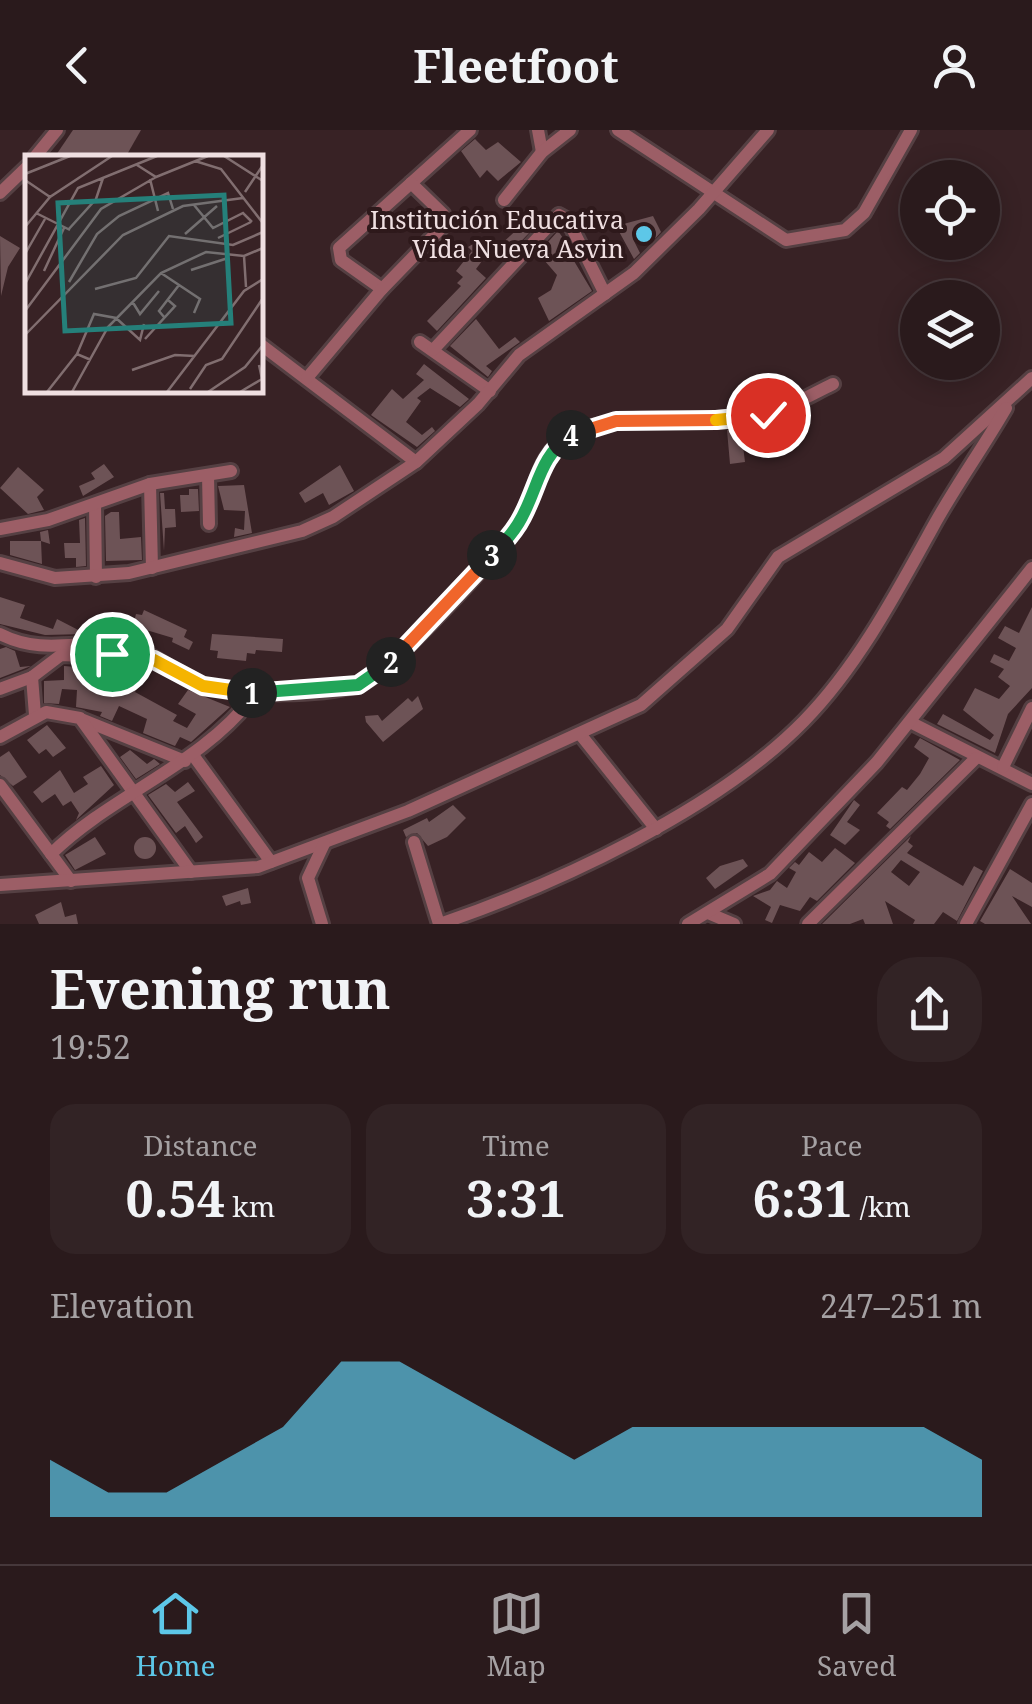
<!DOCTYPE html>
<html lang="en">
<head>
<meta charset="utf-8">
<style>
	body { margin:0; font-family:"Noto Serif",serif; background:#322325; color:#f1f3f6; height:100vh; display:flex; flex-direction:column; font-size:38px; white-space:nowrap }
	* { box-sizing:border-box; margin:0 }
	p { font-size:32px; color:#a5a1a3 }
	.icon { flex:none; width:55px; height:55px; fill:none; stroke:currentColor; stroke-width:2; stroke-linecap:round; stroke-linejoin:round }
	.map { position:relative; height:794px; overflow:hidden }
	.panel { display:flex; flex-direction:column; background:#2a1a1c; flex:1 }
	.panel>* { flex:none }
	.tools { position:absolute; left:900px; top:30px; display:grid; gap:20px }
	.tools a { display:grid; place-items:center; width:100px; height:100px; border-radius:50%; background:#2a1a1c; box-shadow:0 5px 25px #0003,0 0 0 2px #46383b; font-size:50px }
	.pin { position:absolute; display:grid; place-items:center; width:85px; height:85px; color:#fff; margin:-42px; border:5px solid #fff; border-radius:50%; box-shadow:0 2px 10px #0007 }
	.km { position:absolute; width:50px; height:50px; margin:-25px; border-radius:50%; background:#222; color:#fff; font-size:28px; line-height:50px; text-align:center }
	.round { display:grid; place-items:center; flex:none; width:105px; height:105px; border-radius:40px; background:#322325 }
	.overview { display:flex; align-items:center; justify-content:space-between; height:170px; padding:0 50px }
	h1 { font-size:55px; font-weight:700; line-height:75px }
	.stats { display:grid; grid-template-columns:repeat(3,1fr); gap:15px; height:170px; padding:10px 50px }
	.stats div { display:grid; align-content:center; border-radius:25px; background:#322325; text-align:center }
	.stats b { font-size:50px; font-weight:700 }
	.stats small { font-size:28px; font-weight:400 }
	.stats p { font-size:28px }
	.chart { height:280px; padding:20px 50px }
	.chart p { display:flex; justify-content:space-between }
	.chart svg { width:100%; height:180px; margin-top:10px; fill:#5dc7e8; opacity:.7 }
	header { display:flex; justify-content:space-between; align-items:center; height:130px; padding:0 50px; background:#2a1a1c; font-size:45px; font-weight:700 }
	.tab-bar { display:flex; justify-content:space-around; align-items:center; height:140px; border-top:2px solid #46383b; background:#2a1a1c; font-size:28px; color:#a5a1a3 }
	.tab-bar a { display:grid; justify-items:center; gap:5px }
	.tab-bar .current { color:#5dc7e8 }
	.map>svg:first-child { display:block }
	.building { fill:#6d5356; fill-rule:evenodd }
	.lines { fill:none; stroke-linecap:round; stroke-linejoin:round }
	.minor-casing { stroke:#554043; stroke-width:18 }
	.minor { stroke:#9c5e66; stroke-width:12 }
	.split-1-casing { stroke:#fff; stroke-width:20 }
	.split-2-casing { stroke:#fff; stroke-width:20 }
	.split-3-casing { stroke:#fff; stroke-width:20 }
	.split-4-casing { stroke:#fff; stroke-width:20 }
	.split-5-casing { stroke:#fff; stroke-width:20 }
	.split-6-casing { stroke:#fff; stroke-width:20 }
	.split-1 { stroke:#f5b400; stroke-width:12 }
	.split-2 { stroke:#22a559; stroke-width:12 }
	.split-3 { stroke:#f0652b; stroke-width:12 }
	.split-4 { stroke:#22a559; stroke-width:12 }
	.split-5 { stroke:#f0652b; stroke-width:12 }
	.split-6 { stroke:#f5b400; stroke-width:12 }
	.poi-dot { fill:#5dc7e8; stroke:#2e191b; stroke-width:4 }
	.labels { text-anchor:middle; stroke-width:8; stroke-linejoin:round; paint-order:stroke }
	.poi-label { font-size:25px; fill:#efdfe1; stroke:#2e191b; text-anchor:end }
	.inset-road { fill:none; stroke:#816e70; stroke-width:2.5 }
	.view { fill:#25807a; fill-opacity:0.15; stroke:#25807a; stroke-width:5 }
	.inset-edge { fill:none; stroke:#efdfe1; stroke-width:5 }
</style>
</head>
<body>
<header><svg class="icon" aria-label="back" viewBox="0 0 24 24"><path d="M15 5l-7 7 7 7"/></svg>Fleetfoot<svg class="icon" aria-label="person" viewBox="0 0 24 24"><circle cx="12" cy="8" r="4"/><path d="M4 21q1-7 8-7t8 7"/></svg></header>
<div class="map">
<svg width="1032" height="794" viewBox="0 0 1032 794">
	<rect width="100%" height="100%" fill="#382225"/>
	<g class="building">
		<path d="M73 0H141L125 28H54Z"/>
		<path d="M475 9 486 20 498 12 521 32 498 51 487 40 480 48 461 21Z"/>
		<path d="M653 86 661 102 654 110 649 102 633 109 640 123 634 129 616 96Z"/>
		<path d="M521 96 529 103 509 124 500 115Z"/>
		<path d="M558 101 568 115 562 121 574 131 592 161 549 191 538 168 551 160 557 145 538 123Z"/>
		<path d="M0 106 20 118 8 137 1 166Z"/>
		<path d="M483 108 488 112 477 126 482 131 476 139 486 148 437 201 427 191 461 156 457 153 463 147 456 141 472 121 468 117Z"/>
		<path d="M476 189 499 219 515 207 520 212 486 236 492 241 488 247 450 216Z"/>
		<path d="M424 234 469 269 460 277 430 258 417 268 421 271 406 292 422 305 432 297 435 301 417 317 371 285 392 259 403 269 424 250 416 244Z"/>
		<path d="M734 299 736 309 742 308 745 332 730 334 727 300Z"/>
		<path d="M104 334 114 347 83 366 79 356 95 349 91 343Z"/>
		<path d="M340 335 354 361 329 375 323 363 305 373 299 363Z"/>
		<path d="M18 337 44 360 37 367 44 380 28 384 0 358Z"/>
		<path d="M244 355 252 403 234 407 235 398 244 400 245 381 224 380 218 356Z"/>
		<path d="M189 359H198L199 381 181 382 180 365H189Z"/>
		<path d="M160 363H164L165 379H175L176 397 165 398 164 421Z"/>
		<path d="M111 382H119L120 409 141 407 142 430 106 431 105 386Z"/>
		<path d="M85 388 86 436 76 437V428H65L64 413H80L79 390Z"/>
		<path d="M48 400 50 414 41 411 42 434 10 425V411H41L40 402Z"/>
		<path d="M0 467 25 475 20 488 53 499 57 489 86 504 45 505 0 494Z"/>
		<path d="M1032 477V558L1008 584 995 623 937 594 943 584 990 610 994 605 963 580 975 558 999 569 1010 556 998 547 1004 539 990 532 994 524 1009 531 1016 518 998 508 1005 496 1019 503Z"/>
		<path d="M144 480 187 500 184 507 193 512 189 520 172 512 173 508 133 496 136 484 142 485Z"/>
		<path d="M212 504 283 509 282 522 256 520 255 524 247 523 246 531 217 528 218 521 210 520Z"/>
		<path d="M6 517 15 521 20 537 31 536 0 548V519Z"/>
		<path d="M64 536 76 537V546L82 550H109L110 544 120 548 124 538 145 540 135 562 177 585 173 591 187 598 196 584 178 574 188 560 230 577 191 612 180 607 175 616 143 603 147 589 119 576 112 591 100 586 102 582 76 577 77 560 62 559 59 574 44 573V551L64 550Z"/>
		<path d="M418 566 423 579 383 612 366 592 365 586 378 585 382 591 408 568 412 572Z"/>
		<path d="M47 595 66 618 53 627 46 619 39 624 27 610Z"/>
		<path d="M920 608 960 630 890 699 886 696 889 692 877 683 902 657 907 660 920 644 929 628 914 617Z"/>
		<path d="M130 620 147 634 154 629 160 634 136 649 120 627Z"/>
		<path d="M9 621 27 647 13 656 0 645V627Z"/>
		<path d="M101 636 114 655 76 690 79 683 71 671 63 676 55 664 42 673 33 662 60 640 74 663 88 654 83 647Z"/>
		<path d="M188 652 195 661 177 672 203 707 196 713 185 696 176 703 148 665 166 654 175 662Z"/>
		<path d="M854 670 860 675 847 692 860 700 845 715 830 705Z"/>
		<path d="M453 675 466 688 447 707 428 716 417 703 406 707 403 700 427 688 429 692Z"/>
		<path d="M911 706 908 712 913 716 907 723 963 756 974 736 983 741 957 791 943 782 934 794H913L915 790 885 771 893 794H865L863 789 850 794H822ZM901 730 920 742 909 756 891 742Z"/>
		<circle cx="145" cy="718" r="11"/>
		<path d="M95 707 106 724 75 740 65 725Z"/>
		<path d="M835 718 855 733 817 771 810 767 800 781 780 775 772 793 765 790 771 777 753 766 770 760 777 751 787 758 796 742 789 738 795 732 799 735 809 722 822 732Z"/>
		<path d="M743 729 748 736 715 759 706 748 720 736Z"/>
		<path d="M1010 739 1032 753V777L1012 766 1031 794H985L980 791Z"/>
		<path d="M248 758 251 773 241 775 240 771 226 776 222 766Z"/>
		<path d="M61 772 65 787 76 784 78 794H39L35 785Z"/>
	</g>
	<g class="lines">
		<defs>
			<g id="minor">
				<path d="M538 0 542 22"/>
				<path d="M618 0 786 110 845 100 864 83 911 0"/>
				<path d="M34 28 57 0"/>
				<path d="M0 63 28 36"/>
				<path d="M504 70 542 22 570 0"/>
				<path d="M382 159 341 130 339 118 470 0"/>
				<path d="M420 212 490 261"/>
				<path d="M260 214 416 332"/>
				<path d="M433 220 559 85 568 90 605 164"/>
				<path d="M307 248 382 159 445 94 443 84 411 53"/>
				<path d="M208 345 209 394"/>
				<path d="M150 354 152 438"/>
				<path d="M95 374 96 447"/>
				<path d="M0 399 48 390 150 354 231 341"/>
				<path d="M0 433 55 448 129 443 302 401 333 387 416 332 478 274 519 225 634 143 699 79 768 0"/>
				<path d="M0 504C49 529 90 504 134 518 159 526 180 550 207 556 249 566 316 566 358 555 383 549 507 416 522 388 538 359 537 323 570 306 621 279 687 294 742 289 775 287 804 268 833 254"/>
				<path d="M32 547 35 585"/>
				<path d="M0 559 32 547 61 525 146 529"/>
				<path d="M81 589 185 631"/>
				<path d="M910 592 1032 654"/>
				<path d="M580 604 656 699"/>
				<path d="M0 607 46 582 80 588 191 742"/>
				<path d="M193 625 271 732"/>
				<path d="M1003 637 1032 578"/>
				<path d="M0 655 71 751"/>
				<path d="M414 712 439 794"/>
				<path d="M51 724C113 663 201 636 255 564"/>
				<path d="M0 755 258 737 408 681 641 575 727 499 778 427 944 328 1032 248"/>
				<path d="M708 783 734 794"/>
				<path d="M322 794 308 748 324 714"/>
				<path d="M440 794C557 754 717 680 804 591 858 536 897 462 934 395 956 355 983 318 1006 278"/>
				<path d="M688 794 770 744 877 632 1032 438"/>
				<path d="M808 794 976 628"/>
				<path d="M966 794 1032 674"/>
			</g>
		</defs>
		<use href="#minor" class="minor-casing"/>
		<use href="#minor" class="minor"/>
	</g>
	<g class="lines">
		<defs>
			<path id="split-1" d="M112 524 154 530 203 556 252 563"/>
			<path id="split-2" d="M252 563 358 555 391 532"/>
			<path id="split-3" d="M391 532 492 425"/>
			<path id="split-4" d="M492 425C503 414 515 401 522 387 539 355 540 326 571 305"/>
			<path id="split-5" d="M571 305 616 291 716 290"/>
			<path id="split-6" d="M716 290 768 285"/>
		</defs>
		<use href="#split-1" class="split-1-casing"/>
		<use href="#split-2" class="split-2-casing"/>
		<use href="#split-3" class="split-3-casing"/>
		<use href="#split-4" class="split-4-casing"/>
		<use href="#split-5" class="split-5-casing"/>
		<use href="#split-6" class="split-6-casing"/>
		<use href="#split-1" class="split-1"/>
		<use href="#split-2" class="split-2"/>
		<use href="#split-3" class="split-3"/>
		<use href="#split-4" class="split-4"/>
		<use href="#split-5" class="split-5"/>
		<use href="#split-6" class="split-6"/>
	</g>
	<circle class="poi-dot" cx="644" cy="104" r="10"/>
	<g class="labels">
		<g class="poi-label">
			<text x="624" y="99">Institución Educativa<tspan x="624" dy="29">Vida Nueva Asvin</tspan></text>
		</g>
	</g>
	<g transform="translate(25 25)">
		<rect width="238" height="238" fill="#382225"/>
		<path class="inset-road" d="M199 1 238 26M170 6 196 14 237 67M112 10 131 22 183 1M0 19 45 1M125 24 133 56M0 25 25 42M220 37 238 10M169 50 188 73 218 58 227 67M11 58 45 75M0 72 25 42 87 1M43 75 71 44 78 23M160 79 192 51M193 83 226 67M0 99 20 64M219 101 221 132M166 115 203 103M19 116 39 73M136 118 175 144 169 158M44 127 72 79 94 61 143 38 148 54M0 129 53 33 132 1M70 134 111 123 144 81 208 90 238 77M107 146 115 159 134 136M0 156 76 54 131 22M139 162 134 156 154 130M0 180 98 80 158 51 218 43M120 184 150 151 143 145M52 199 69 159 91 163 115 185 119 169M107 215 150 200 170 201M165 234 181 210 197 204 238 143M22 237 52 199 66 205M47 237 83 172 136 118 181 97 219 101 238 93M142 237 219 136 238 124M183 237 220 212 238 190M215 237 237 224 234 210"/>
		<path class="view" d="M199 40 206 168 40 176 33 48Z"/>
		<rect width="238" height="238" class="inset-edge"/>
	</g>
</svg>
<div class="tools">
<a><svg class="icon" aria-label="locate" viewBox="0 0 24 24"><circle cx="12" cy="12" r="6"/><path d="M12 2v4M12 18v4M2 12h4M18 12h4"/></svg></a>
<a><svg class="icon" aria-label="layers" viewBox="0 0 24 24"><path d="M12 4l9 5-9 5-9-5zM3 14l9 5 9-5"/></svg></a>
</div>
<div class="pin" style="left:112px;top:524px;background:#1e9e55"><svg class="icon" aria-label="arrive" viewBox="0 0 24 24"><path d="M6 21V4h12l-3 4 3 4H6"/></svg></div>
<div class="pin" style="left:768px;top:285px;background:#d93025"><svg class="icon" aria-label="check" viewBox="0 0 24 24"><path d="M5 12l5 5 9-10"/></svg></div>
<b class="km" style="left:252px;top:563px">1</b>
<b class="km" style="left:391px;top:532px">2</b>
<b class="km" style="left:492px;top:425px">3</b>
<b class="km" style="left:571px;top:305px">4</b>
</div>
<section class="panel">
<div class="overview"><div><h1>Evening run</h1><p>19:52</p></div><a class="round"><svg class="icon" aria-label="share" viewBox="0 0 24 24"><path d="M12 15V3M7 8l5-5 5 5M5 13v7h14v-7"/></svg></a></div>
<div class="stats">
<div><p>Distance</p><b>0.54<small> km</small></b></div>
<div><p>Time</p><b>3:31</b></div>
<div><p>Pace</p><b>6:31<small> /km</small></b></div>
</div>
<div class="chart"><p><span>Elevation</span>247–251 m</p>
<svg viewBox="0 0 160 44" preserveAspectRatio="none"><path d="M0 44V30L10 38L20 38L30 30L40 22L50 6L60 6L70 14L80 22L90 30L100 22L110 22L120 22L130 22L140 22L150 22L160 30V44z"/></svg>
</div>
</section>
<nav class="tab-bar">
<a class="current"><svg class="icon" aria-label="home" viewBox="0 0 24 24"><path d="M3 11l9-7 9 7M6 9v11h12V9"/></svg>Home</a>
<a><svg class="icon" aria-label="map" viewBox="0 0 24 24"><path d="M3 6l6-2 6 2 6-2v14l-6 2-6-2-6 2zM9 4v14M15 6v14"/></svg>Map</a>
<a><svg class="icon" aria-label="saved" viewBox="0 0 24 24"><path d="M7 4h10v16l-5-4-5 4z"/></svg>Saved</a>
</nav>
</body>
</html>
